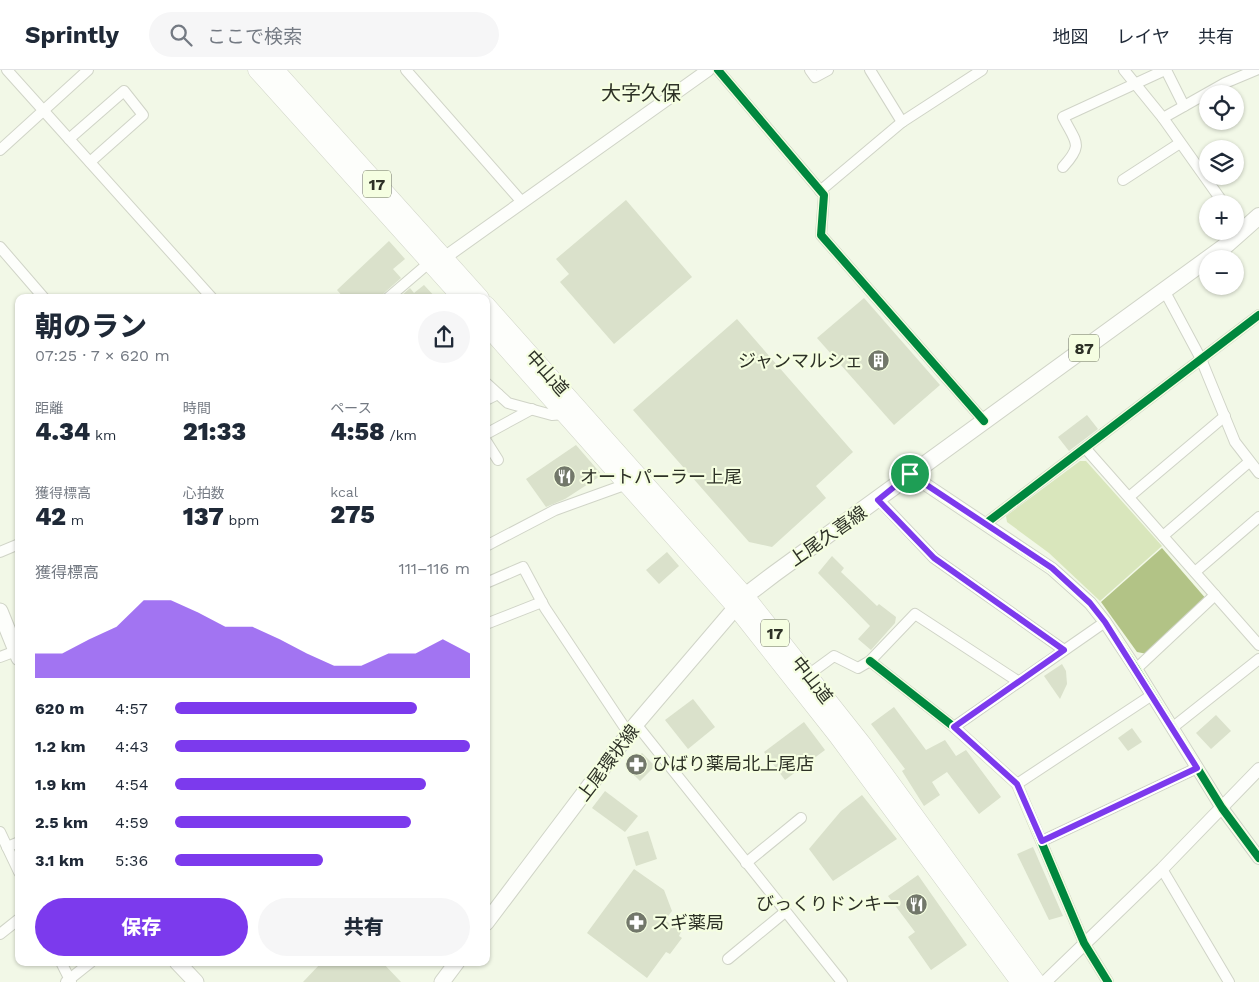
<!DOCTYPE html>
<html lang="ja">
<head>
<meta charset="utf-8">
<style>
	body { margin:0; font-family:"Work Sans","Noto Sans JP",sans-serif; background:#f6f6f7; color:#1f2937; height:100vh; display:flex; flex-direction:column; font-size:19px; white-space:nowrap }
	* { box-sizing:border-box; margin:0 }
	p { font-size:16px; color:#747a83 }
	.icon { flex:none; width:28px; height:28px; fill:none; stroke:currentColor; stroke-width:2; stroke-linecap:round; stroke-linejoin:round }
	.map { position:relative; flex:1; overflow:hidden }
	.side { position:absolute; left:15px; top:224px; width:475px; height:672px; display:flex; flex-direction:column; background:#fff; border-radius:10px; box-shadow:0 1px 4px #0004 }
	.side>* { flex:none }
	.tools { position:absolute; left:1199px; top:15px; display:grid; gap:10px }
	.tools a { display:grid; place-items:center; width:45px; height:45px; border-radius:50%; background:#fff; box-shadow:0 1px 4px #0004; font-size:25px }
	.pin { position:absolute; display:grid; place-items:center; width:42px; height:42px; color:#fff; margin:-21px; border:2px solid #fff; border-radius:50%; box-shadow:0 1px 5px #0007 }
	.round { display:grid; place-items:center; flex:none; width:52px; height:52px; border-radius:26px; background:#f6f6f7 }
	.summary { display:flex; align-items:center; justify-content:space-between; height:85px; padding:0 20px }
	h1 { font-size:28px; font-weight:800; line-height:38px }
	.stats { display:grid; grid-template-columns:repeat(3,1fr); gap:8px; height:85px; padding:5px 20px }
	.stats div { display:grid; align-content:center }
	.stats b { font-size:25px; font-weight:800 }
	.stats small { font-size:14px; font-weight:400 }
	.stats p { font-size:14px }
	.chart { height:140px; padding:10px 20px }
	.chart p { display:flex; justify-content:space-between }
	.chart svg { width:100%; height:90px; margin-top:5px; fill:#7c3aed; opacity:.7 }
	.button { display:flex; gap:10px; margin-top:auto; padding:10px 20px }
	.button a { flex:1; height:58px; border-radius:30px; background:#7c3aed; color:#fff; font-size:20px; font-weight:800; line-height:58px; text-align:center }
	.button a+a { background:#f6f6f7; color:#1f2937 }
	ul { padding:0 20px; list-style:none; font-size:16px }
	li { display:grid; grid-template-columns:80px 60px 1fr; align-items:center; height:38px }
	li i { height:12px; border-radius:6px; background:#7c3aed }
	header { display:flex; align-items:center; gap:30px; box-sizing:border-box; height:70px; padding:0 25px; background:#fff; border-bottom:1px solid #e0e1e3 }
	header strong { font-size:24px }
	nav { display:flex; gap:28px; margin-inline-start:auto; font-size:18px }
	.search { width:350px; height:45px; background:#f6f6f7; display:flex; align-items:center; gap:12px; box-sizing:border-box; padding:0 18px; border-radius:28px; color:#747a83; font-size:19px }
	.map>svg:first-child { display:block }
	.green { fill:#d9e6bc }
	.water { fill:#b2c386 }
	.building { fill:#dae1cb }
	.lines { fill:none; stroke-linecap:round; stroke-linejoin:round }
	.minor-casing { stroke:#d0d4c7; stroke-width:12 }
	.tertiary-casing { stroke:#d0d4c7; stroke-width:14 }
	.secondary-casing { stroke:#d0d4c7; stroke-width:17 }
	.primary-casing { stroke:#d0d4c7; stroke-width:18 }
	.trunk-casing { stroke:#d0d4c7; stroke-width:19 }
	.minor { stroke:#fdfefb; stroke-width:10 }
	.tertiary { stroke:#fdfefb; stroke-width:12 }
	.secondary { stroke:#fdfefb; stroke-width:15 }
	.primary { stroke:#fdfefb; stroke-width:16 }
	.trunk { stroke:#fdfefb; stroke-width:18 }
	.cycleway-casing { stroke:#f5fee1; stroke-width:11 }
	.cycleway { stroke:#00873e; stroke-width:8 }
	.route-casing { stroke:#fff; stroke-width:10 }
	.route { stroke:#7c3aed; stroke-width:6 }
	.labels { text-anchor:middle; stroke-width:4.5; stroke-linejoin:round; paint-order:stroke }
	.shield { fill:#f5fee1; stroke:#696e5e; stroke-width:1 }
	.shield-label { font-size:16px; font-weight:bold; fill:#2d3126 }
	.poi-label { font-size:18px; fill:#2d3126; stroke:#f5fee1; text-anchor:start }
	.street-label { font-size:18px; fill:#2d3126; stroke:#f5fee1 }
	.quarter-label { font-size:20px; fill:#2d3126; stroke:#f5fee1 }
</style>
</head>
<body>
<header>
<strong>Sprintly</strong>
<div class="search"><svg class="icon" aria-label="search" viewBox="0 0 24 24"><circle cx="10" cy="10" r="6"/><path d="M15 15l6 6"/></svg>ここで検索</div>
<nav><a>地図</a><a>レイヤ</a><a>共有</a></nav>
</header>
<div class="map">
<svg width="1259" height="912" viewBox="0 0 1259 912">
	<rect width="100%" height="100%" fill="#f2f8e7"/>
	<path class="green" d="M1080 391H1086L1162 476 1100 531 1049 483 1007 452 1006 446Z"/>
	<path class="water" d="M1162 478 1207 530 1147 584 1137 582 1101 532Z"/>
	<g class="building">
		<path d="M626 130 692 207 614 274 560 212 569 204 556 189Z"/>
		<path d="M389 171 405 189 393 199 401 208 384 223 381 228H344L337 220Z"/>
		<path d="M424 215 436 228H399L410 218 414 223Z"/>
		<path d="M864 228 940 315 894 355 817 268Z"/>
		<path d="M737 249 853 382 816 416 826 428 772 477 749 472 633 340Z"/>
		<path d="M1087 345 1098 359 1069 381 1058 367Z"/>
		<path d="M576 375 602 405 565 429 546 437 526 409Z"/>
		<path d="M667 482 679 496 659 514 646 500Z"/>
		<path d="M832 486 844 498 841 502 877 536 879 534 896 547 895 553 871 580 858 569 870 556 818 503Z"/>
		<path d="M1062 594 1066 601 1067 614 1060 629 1044 606Z"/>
		<path d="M693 629 715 657 688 679 665 650Z"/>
		<path d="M894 637 926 680 945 670 956 686 966 680 1001 727 979 744 947 702 932 712 940 725 924 736 902 701 905 699 871 654Z"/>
		<path d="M1216 645 1231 661 1211 679 1196 663Z"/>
		<path d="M804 652 825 680 785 710 764 682Z"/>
		<path d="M1132 658 1142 672 1128 681 1118 668Z"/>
		<path d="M642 683 655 696 640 711 625 696 636 685 638 687Z"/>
		<path d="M605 721 638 746 625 762 592 738Z"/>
		<path d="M862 725 897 769 833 811 809 779 841 741Z"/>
		<path d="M648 761 657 789 636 796 627 767Z"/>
		<path d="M1033 777 1063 846 1049 850 1017 784Z"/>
		<path d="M634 799 664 820 672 841 665 850 681 862 679 866 682 868 670 884 666 882 647 908 587 863Z"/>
		<path d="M918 805 967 875 931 900 908 867 915 862 888 826Z"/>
		<path d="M322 892H382L401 912H303Z"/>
	</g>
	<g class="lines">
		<defs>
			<g id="minor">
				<path d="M7 0 212 228"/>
				<path d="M406 0 522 132"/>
				<path d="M718 0 824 125 821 165 984 351"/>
				<path d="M810 0 815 7 828 0"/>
				<path d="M870 0 902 52"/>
				<path d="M1124 0 1163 48 1224 134"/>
				<path d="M1166 0 1184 36"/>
				<path d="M1163 48 1225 13 1256 0"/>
				<path d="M69 69 124 21 143 45 90 92"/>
				<path d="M0 80 88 0"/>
				<path d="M1063 97C1084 74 1076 73 1063 47L1165 0"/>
				<path d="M1123 110 1180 73"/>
				<path d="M820 121 902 52 982 0"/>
				<path d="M1235 149 1243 160"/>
				<path d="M0 177 44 228"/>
				<path d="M1164 220 1201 289 1235 372 1259 403"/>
				<path d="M388 228 430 192"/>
				<path d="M486 313 508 333 552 345 565 344"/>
				<path d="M486 330 498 324"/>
				<path d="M486 364 532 339"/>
				<path d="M486 371 498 390"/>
				<path d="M1086 379 1259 575"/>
				<path d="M1129 427 1225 346"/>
				<path d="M879 430 934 488 1064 580"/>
				<path d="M985 454 1259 245"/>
				<path d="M1163 466 1249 392"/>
				<path d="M486 476 555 440 627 414"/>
				<path d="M0 482 19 474"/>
				<path d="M1195 502 1259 447"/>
				<path d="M486 513 523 497 545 538 629 664"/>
				<path d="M486 554 542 532"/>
				<path d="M0 587 16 581"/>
				<path d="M870 591 954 657 1017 714 1084 873 1108 912"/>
				<path d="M1136 599 1215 525"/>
				<path d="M808 605 834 586 858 598 870 591 915 544 1019 612"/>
				<path d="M636 654 842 912"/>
				<path d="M954 657 1105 552"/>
				<path d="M1172 658 1259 589"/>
				<path d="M1017 714 1152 625"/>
				<path d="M0 762 19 802"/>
				<path d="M1042 771 1197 698"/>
				<path d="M7 777 19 772"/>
				<path d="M746 793 801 748"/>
				<path d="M1162 799 1229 912"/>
				<path d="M0 864 19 849"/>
				<path d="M728 889 785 842"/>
				<path d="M61 892 71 912"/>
				<path d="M66 912 91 892"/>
			</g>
			<g id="tertiary">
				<path d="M444 188 708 0"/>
				<path d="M910 404 1052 499 1090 533 1105 552 1136 599 1222 738 1259 788"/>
				<path d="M1045 912 1162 799 1259 699"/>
			</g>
			<g id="secondary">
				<path d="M0 541 19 588"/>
				<path d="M486 853 636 654 736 537"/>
				<path d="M177 892 196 912"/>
				<path d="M442 912 457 892"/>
			</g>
			<path id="primary" d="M737 535 745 526 774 504 1224 177 1259 146"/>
			<g id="trunk">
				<path d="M257 0 462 228"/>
				<path d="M275 0 480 228"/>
				<path d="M486 235 745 526 863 675 1036 912"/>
				<path d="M486 255 736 537 837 665 1020 912"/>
			</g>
		</defs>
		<use href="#minor" class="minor-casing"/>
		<use href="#tertiary" class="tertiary-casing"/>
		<use href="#secondary" class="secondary-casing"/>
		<use href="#primary" class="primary-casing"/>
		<use href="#trunk" class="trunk-casing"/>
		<use href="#minor" class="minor"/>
		<use href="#tertiary" class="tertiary"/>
		<use href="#secondary" class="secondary"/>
		<use href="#primary" class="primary"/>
		<use href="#trunk" class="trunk"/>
		<defs>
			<g id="cycleway">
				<path d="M718 0 824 125 821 165 984 351"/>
				<path d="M910 404 1052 499 1090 533 1105 552 1136 599 1222 738 1259 788"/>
				<path d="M985 454 1259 245"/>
				<path d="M870 591 954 657 1017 714 1084 873 1108 912"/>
			</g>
		</defs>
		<use href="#cycleway" class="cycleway-casing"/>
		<use href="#cycleway" class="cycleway"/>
	</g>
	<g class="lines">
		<defs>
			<path id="route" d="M910 404 1052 498 1090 533 1105 552 1197 698 1042 771 1017 714 954 657 1064 580 934 488 878 430Z"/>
		</defs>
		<use href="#route" class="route-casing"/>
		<use href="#route" class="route"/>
	</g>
	<defs>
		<symbol id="building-disc" viewBox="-11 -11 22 22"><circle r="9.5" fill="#72776a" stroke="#f5fee1"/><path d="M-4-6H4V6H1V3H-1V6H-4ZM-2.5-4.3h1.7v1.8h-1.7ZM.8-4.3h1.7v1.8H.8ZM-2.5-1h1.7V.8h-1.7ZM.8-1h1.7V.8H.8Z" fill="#fff"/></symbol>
		<symbol id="restaurant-disc" viewBox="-11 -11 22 22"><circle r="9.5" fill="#72776a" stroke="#f5fee1"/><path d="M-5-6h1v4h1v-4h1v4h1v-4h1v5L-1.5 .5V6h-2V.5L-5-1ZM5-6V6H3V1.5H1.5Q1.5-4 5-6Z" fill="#fff"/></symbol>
		<symbol id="pharmacy-disc" viewBox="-11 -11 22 22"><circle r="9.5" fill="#72776a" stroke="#f5fee1"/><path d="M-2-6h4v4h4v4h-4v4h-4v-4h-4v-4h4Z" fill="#fff"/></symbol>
	</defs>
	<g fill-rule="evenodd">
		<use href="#building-disc" x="866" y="278" width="25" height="25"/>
		<use href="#restaurant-disc" x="552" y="394" width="25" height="25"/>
		<use href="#pharmacy-disc" x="624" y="682" width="25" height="25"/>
		<use href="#restaurant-disc" x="904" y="822" width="25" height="25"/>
		<use href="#pharmacy-disc" x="624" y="840" width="25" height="25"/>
	</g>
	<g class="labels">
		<g class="shield">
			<rect x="363" y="100.5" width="28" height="27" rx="4"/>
			<rect x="1069" y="264.5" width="30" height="27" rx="4"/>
			<rect x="761" y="549.5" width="28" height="27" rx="4"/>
		</g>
		<g class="shield-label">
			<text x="377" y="120">17</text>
			<text x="1084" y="284">87</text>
			<text x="775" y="569">17</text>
		</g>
		<g class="poi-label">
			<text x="863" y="297" text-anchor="end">ジャンマルシェ</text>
			<text x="580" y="413">オートパーラー上尾</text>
			<text x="652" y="700">ひばり薬局北上尾店</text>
			<text x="900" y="840" text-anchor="end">びっくりドンキー</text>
			<text x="652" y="859">スギ薬局</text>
		</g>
		<g class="street-label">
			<text transform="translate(547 303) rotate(48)" y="6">中山道</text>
			<text transform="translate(828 466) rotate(-35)" y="6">上尾久喜線</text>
			<text transform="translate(812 610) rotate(52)" y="6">中山道</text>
			<text transform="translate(608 693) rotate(-53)" y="6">上尾環状線</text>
		</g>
		<g class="quarter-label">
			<text x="641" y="30">大字久保</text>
		</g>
	</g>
</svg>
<div class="tools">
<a><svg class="icon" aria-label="locate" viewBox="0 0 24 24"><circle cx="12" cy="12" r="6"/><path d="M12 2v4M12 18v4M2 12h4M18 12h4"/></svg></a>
<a><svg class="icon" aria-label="layers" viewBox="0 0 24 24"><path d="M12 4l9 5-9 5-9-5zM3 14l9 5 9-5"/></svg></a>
<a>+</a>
<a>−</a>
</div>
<div class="pin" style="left:910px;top:404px;background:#1e9e55"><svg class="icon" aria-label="arrive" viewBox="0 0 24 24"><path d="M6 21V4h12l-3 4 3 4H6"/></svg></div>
<section class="side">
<div class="summary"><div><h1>朝のラン</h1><p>07:25 · 7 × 620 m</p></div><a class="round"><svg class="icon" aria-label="share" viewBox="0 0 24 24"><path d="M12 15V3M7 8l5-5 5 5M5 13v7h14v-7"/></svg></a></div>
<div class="stats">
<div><p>距離</p><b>4.34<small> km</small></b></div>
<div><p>時間</p><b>21:33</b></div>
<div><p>ペース</p><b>4:58<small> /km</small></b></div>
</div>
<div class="stats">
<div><p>獲得標高</p><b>42<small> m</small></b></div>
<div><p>心拍数</p><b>137<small> bpm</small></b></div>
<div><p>kcal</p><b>275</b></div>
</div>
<div class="chart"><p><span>獲得標高</span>111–116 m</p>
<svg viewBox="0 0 160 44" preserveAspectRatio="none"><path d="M0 44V32L10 32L20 25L30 19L40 6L50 6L60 12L70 19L80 19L90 25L100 32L110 38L120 38L130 32L140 32L150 25L160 32V44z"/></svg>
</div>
<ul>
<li><b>620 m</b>4:57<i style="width:82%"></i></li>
<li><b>1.2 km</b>4:43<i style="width:100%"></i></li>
<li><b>1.9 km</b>4:54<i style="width:85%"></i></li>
<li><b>2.5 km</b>4:59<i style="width:80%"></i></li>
<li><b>3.1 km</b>5:36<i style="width:50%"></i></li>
</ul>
<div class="button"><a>保存</a><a>共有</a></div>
</section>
</div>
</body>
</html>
